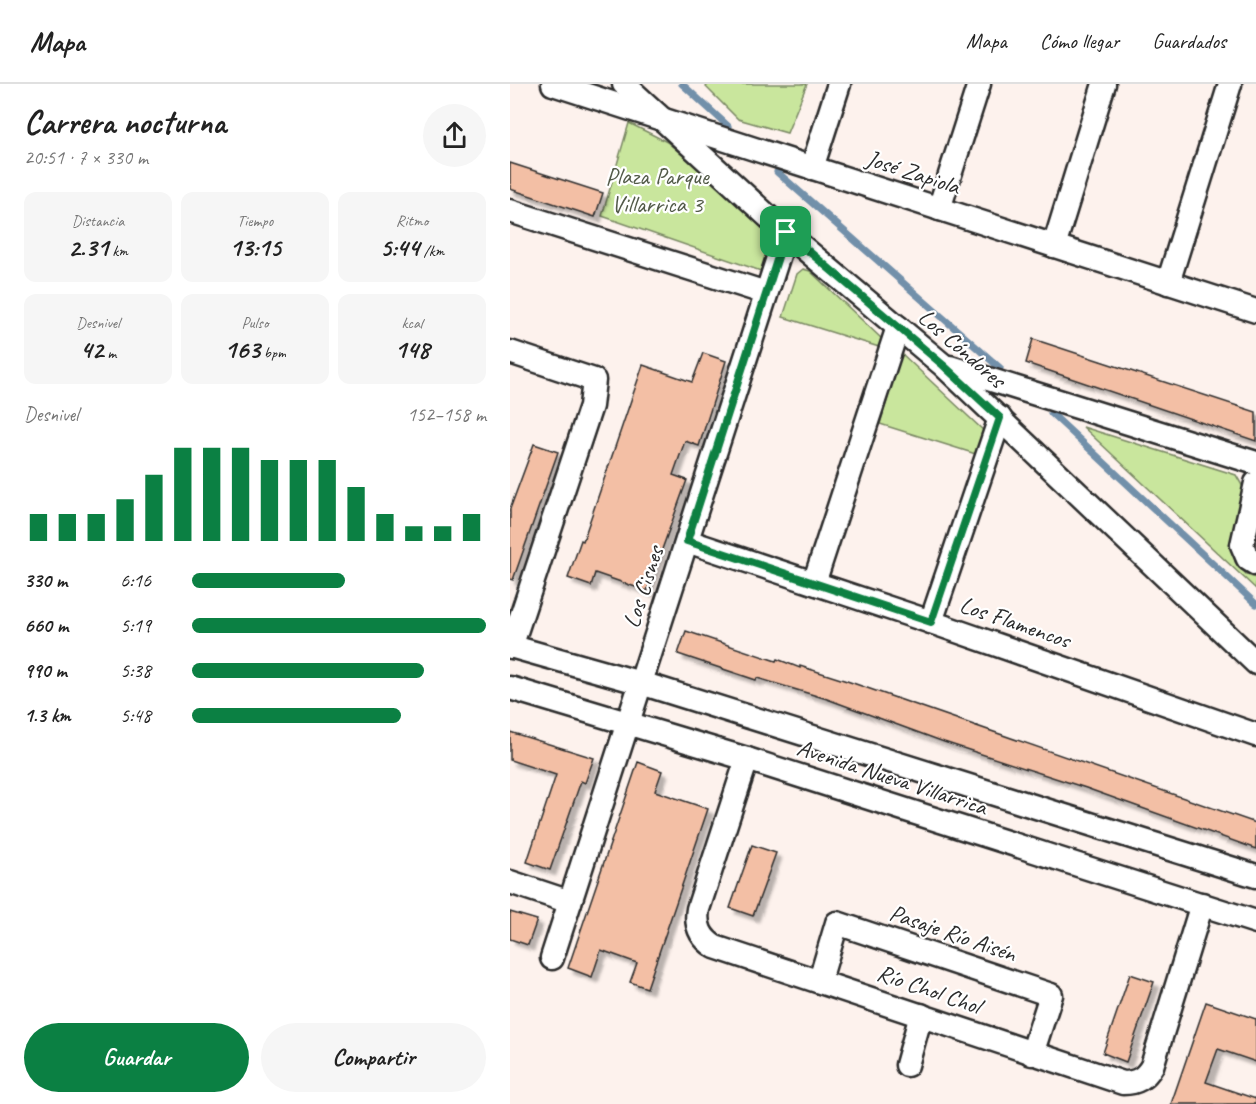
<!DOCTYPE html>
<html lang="es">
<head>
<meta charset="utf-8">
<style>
	body { margin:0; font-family:Caveat,sans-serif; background:#f6f6f6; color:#222; height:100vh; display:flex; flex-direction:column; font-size:22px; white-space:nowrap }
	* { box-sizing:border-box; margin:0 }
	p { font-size:20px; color:#767676 }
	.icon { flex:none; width:33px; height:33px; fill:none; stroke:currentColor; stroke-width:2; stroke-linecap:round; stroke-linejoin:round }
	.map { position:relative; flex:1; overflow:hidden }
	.details { display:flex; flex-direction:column; background:#fff; width:510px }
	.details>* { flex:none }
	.pin { position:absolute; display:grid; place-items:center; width:51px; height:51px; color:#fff; margin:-26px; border-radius:12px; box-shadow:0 3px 9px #0006 }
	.round { display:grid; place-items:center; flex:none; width:63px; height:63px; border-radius:32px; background:#f6f6f6 }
	.headline { display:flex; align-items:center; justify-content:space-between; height:102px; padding:0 24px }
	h1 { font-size:33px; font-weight:800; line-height:45px }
	.metrics { display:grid; grid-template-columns:repeat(3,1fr); gap:9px; height:102px; padding:6px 24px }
	.metrics div { display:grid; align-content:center; border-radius:12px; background:#f6f6f6; text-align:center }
	.metrics b { font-size:26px; font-weight:800 }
	.metrics small { font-size:16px; font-weight:400 }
	.metrics p { font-size:16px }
	.chart { height:168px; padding:12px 24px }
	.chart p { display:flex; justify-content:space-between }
	.chart svg { width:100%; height:108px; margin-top:6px; stroke:#0b8043; stroke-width:6 }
	.action { display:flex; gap:12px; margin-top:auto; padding:12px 24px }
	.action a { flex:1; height:69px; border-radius:36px; background:#0b8043; color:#fff; font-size:24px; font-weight:800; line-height:69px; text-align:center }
	.action a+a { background:#f6f6f6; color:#222 }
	ul { padding:0 24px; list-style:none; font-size:20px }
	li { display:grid; grid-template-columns:96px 72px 1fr; align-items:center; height:45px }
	li i { height:15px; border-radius:8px; background:#0b8043 }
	header { display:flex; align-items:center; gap:36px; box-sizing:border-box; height:84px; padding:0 30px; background:#fff; border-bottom:2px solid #e0e0e0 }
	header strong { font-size:28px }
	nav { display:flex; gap:33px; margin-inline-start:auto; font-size:21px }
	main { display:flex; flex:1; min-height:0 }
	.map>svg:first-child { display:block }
	.green { fill:#c9e69d; stroke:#7a8864; stroke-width:1.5 }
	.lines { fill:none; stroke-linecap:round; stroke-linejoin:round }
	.stream { stroke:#7290aa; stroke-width:7 }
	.building { fill:#f3bfa5; stroke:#2b2b2b; stroke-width:1.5; filter:url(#shadow) }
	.minor-casing { stroke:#2b2b2b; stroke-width:27 }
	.minor { stroke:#fff; stroke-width:22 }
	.route-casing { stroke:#fff; stroke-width:12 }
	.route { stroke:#0b8043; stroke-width:8 }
	.labels { text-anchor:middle; stroke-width:4.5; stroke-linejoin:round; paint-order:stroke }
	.street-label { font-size:24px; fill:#2b2b2b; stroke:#fff }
	.park-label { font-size:24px; fill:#525a48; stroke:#fff }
</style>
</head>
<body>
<header>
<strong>Mapa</strong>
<nav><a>Mapa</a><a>Cómo llegar</a><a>Guardados</a></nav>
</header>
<main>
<section class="details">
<div class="headline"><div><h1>Carrera nocturna</h1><p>20:51 · 7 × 330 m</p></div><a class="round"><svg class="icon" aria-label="share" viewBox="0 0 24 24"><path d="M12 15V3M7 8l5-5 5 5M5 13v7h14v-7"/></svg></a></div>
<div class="metrics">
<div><p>Distancia</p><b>2.31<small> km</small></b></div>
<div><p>Tiempo</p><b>13:15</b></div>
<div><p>Ritmo</p><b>5:44<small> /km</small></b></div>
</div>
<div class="metrics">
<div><p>Desnivel</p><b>42<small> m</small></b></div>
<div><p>Pulso</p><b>163<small> bpm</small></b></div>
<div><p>kcal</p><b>148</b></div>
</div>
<div class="chart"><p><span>Desnivel</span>152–158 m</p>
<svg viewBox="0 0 160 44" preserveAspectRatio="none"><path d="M5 44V33M15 44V33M25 44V33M35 44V27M45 44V17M55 44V6M65 44V6M75 44V6M85 44V11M95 44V11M105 44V11M115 44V22M125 44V33M135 44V38M145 44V38M155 44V33"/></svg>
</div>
<ul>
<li><b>330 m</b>6:16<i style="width:52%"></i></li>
<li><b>660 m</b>5:19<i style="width:100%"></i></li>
<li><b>990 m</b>5:38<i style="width:79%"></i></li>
<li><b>1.3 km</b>5:48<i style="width:71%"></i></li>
</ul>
<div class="action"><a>Guardar</a><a>Compartir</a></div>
</section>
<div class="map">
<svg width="746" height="1020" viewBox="0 0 746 1020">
	<defs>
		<filter id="shadow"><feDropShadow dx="5.5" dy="5.5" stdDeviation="1.5" flood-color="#0004"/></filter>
	</defs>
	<rect width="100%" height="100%" fill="#fdf2ed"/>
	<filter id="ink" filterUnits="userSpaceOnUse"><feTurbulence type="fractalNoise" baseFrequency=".0167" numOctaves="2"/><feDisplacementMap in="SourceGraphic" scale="12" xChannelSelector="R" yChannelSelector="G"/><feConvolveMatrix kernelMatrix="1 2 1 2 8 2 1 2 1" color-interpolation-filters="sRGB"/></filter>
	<g filter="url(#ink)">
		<g class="green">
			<path d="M198 0H297L277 49 228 35 196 3Z"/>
			<path d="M119 39 157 58 265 149 251 187 92 132Z"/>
			<path d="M293 185 300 187 372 255 369 263 273 233 287 190Z"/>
			<path d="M391 269 476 349 469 371 370 340Z"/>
			<path d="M573 343 726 391 733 403 723 461 725 478 737 491 746 494V505Z"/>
		</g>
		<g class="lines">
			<g class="stream">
				<path d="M172 0 218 42"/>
				<path d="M267 88 490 284"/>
				<path d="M541 329 746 520"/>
			</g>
		</g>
		<g class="building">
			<path d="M0 79 93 109 85 133 0 105Z"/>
			<path d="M523 255 746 328V357L516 279Z"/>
			<path d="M193 269 216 277 189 362 175 357 163 391 177 396 137 507 85 489 81 502 58 494 71 456 73 457 133 281 182 298Z"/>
			<path d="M24 360 48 368 3 496 0 495V425Z"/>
			<path d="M176 547 266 577 267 575 290 584V582L337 597 746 739V765L576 704 434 658 317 615 247 594 246 596 168 570Z"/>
			<path d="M0 648 84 674 75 699 71 697 40 786 17 778 46 691 0 676Z"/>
			<path d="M128 678 152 687 145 707 198 725 137 904 120 898 127 879 91 866 82 893 58 884Z"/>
			<path d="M242 761 266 769 243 832 220 824Z"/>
			<path d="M0 828 27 836 18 861 0 855Z"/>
			<path d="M620 890 644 898 616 978 593 969Z"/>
			<path d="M696 918 746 935V978L708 965 696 998 746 1015V1020H661Z"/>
		</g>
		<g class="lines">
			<defs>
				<g id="minor">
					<path d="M43 0 746 227"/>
					<path d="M114 0 276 149 433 281 746 579"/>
					<path d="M302 84 329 0"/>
					<path d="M429 125 469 0"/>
					<path d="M0 127 256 209"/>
					<path d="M544 162 594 0"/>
					<path d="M658 199 720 0"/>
					<path d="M0 268 84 296 81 322 1 563"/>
					<path d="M440 283 746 379"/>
					<path d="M746 399 732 461 738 475 746 480"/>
					<path d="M177 457 421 538 746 651"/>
					<path d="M304 499 388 243"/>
					<path d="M421 538 490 334"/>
					<path d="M0 562 131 599 746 792"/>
					<path d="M0 604 237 675 746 838"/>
					<path d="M237 675 188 825C185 842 191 854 205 863L613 999C627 999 635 994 642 982L692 820"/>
					<path d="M0 798 60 818"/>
					<path d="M42 874 276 149"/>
					<path d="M310 896 327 839 541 911 522 970"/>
					<path d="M397 981 411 931"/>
				</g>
			</defs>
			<use href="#minor" class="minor-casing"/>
			<use href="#minor" class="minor"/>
		</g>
	</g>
	<g class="lines" filter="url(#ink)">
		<defs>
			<path id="route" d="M276 148 433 281 490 334 421 538 177 457Z"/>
		</defs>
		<use href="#route" class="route-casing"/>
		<use href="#route" class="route"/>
	</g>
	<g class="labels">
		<g class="street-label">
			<text transform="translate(403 88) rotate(18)" y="8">José Zapiola</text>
			<text transform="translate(452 264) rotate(41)" y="8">Los Cóndores</text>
			<text transform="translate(133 503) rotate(-72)" y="8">Los Cisnes</text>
			<text transform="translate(505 538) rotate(19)" y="8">Los Flamencos</text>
			<text transform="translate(382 693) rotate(18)" y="8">Avenida Nueva Villarrica</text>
			<text transform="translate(443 849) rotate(19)" y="8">Pasaje Río Aisén</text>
			<text transform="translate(419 905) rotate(19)" y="8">Río Chol Chol</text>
		</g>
		<g class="park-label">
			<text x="147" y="100">Plaza Parque<tspan x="147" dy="28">Villarrica 3</tspan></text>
		</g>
	</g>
</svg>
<div class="pin" style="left:276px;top:148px;background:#1e9e55"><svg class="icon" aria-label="arrive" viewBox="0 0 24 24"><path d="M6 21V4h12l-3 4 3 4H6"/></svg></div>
</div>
</main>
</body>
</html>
